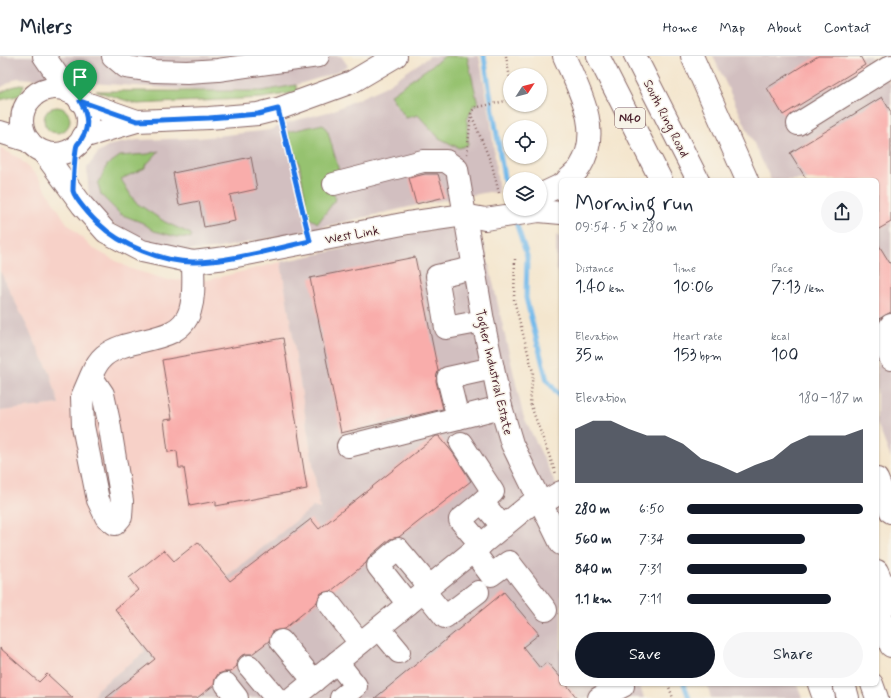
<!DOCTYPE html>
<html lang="en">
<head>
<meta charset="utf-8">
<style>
	body { margin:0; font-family:Mynerve,sans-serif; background:#f6f6f7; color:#1f2937; height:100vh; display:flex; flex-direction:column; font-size:15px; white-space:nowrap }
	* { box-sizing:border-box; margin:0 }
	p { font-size:13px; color:#747a83 }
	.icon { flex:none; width:22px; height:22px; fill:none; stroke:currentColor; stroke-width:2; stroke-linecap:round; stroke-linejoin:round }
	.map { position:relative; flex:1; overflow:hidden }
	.drawer { position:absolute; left:559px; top:122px; width:320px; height:508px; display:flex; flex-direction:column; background:#fff; border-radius:6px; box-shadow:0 1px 3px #0004 }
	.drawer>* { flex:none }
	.needle { width:26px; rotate:54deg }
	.fabs { position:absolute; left:503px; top:12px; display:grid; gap:8px }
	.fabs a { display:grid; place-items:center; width:44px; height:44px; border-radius:50%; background:#fff; box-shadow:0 1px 3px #0004; font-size:20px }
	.pin { position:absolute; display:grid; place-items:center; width:34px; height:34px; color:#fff; margin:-41px -17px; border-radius:50% 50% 50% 0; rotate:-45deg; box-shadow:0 0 4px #0007 }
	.pin .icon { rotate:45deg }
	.round { display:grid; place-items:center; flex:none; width:42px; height:42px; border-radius:21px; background:#f6f6f7 }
	.head { display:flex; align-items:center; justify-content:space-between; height:68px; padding:0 16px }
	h1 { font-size:22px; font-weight:600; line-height:30px }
	.metrics { display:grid; grid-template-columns:repeat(3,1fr); gap:6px; height:68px; padding:4px 16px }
	.metrics div { display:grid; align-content:center }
	.metrics b { font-size:17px; font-weight:600 }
	.metrics small { font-size:11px; font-weight:400 }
	.metrics p { font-size:11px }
	.chart { height:112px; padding:8px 16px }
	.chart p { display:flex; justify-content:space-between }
	.chart svg { width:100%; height:72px; margin-top:4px; fill:#111827; opacity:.7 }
	.action { display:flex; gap:8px; margin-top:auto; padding:8px 16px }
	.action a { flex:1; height:46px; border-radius:24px; background:#111827; color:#fff; font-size:16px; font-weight:600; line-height:46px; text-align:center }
	.action a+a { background:#f6f6f7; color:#1f2937 }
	ul { padding:0 16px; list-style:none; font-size:13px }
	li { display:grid; grid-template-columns:64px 48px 1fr; align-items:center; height:30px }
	li i { height:10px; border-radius:5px; background:#111827 }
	header { display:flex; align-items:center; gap:24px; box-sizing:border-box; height:56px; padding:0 20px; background:#fff; border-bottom:1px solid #e0e1e3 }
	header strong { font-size:19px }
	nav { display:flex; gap:22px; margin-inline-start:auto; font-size:14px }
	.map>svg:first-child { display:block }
	.built { fill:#f7d1c8 }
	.industrial { fill:#d2bfc0 }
	.green { fill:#96c26f; stroke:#70704d }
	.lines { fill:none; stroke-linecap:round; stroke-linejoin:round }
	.stream { stroke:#73baeb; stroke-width:5 }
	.building { fill:#f9adab }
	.minor-casing { stroke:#866564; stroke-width:24 }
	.highway-casing { stroke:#866564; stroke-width:24 }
	.path { stroke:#866564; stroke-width:2.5; stroke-dasharray:1 3; stroke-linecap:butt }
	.minor { stroke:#fff; stroke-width:22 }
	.highway { stroke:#fff; stroke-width:22 }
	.route-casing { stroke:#fff; stroke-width:8 }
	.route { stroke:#1a73e8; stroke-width:5 }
	.labels { text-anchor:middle; stroke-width:3; stroke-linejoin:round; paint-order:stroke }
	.shield { fill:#f7f3e8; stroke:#7e5f64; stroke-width:1 }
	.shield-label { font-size:12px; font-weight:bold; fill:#4a1f2b }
	.street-label { font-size:13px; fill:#4a1f2b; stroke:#f7f3e8 }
</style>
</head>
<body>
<header>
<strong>Milers</strong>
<nav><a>Home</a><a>Map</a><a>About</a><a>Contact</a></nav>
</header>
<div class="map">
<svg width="891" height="642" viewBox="0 0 891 642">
	<rect width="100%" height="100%" fill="#f7f3e8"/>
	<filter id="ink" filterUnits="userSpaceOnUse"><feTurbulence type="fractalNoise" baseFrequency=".025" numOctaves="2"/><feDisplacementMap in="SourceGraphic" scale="8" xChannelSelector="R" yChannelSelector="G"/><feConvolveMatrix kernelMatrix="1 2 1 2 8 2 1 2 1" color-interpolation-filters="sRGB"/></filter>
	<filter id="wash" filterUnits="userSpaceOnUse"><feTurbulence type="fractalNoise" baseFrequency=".012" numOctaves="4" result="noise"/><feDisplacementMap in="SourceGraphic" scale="16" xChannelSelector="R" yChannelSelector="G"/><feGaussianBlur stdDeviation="0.9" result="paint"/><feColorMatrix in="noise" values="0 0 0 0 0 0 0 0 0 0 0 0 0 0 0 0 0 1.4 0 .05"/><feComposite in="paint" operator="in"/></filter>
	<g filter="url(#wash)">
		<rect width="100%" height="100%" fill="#f4e6ce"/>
		<path class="built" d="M0 92 19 102 38 121 66 166 92 192 131 213 168 224H208L281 206 320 454 313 451 141 589 145 596 97 633 93 642H0V355L59 348 50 317 0 215Z"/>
		<g class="industrial">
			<path d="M0 0H341L348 10 332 18 296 29 260 36 212 35 17 22 0 32Z"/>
			<path d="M430 0H479L490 59 499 137 489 136 422 148 296 177 214 193 177 195 151 188 108 166 89 144 87 112 98 97 111 89 138 84 199 82 270 74 293 65 332 55 386 30Z"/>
			<path d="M713 0H870L891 29V402L877 367V124H771Z"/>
			<path d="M446 171 484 187 523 359 561 439V628H639L644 642H93L97 633 145 596 141 589 313 451 320 453 281 206Z"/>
			<path d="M556 179 561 182V228L556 210Z"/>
			<path d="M0 215 50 317 59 348 0 355Z"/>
			<path d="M707 628H797L802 642H711Z"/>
		</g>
		<g class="green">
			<path d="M445 0H467L478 48H474L467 64 468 89 459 92 439 82 418 59 406 62 390 39Z"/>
			<path d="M24 28 21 39 0 44V37L12 31Z"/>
			<path d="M296 29 298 36 263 42 137 48 96 35H262Z"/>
			<circle cx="57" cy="64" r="13"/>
			<path d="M323 68 328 76 341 122 329 127 336 143 318 167 309 162 299 107 287 76Z"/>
			<path d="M159 95 145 110V112L121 123 135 146 165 166 191 178V182L177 181 154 175 143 167 120 158 101 139 98 128 107 109 120 100 148 98Z"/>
		</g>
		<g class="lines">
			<g class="stream">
				<path d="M484 0 506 134 510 148"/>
				<path d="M515 163 527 200 526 242 541 301 547 324 561 342"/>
				<path d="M684 628 689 642"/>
			</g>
		</g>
		<g id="blocks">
			<g class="building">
				<path d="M818 0H860L865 9 783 59 767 32Z"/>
				<path d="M882 41 891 56V166L877 174V124H807L790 97Z"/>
				<path d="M251 101 257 133 230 139 235 165 204 171 199 145 179 149 173 117Z"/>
				<path d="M425 118H438L445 141 416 148 409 122Z"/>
				<path d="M877 186 891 209V256L877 264Z"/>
				<path d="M415 201 438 315 436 325 443 353 341 377 310 222Z"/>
				<path d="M283 282 307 433 216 450V445L190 450 184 412H179L177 395 168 396 164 364 172 363 162 304Z"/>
				<path d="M436 380H439L453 397 471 425 399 481 390 483 370 500 366 507 331 535 321 537 317 546 284 573 273 575 269 585 252 598H246L241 600 237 605V610L230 616H224L218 618 215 623 214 629 197 642H106L155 603 115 553 138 534 129 522 164 494 174 505 198 486 230 525 311 463 319 473Z"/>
				<path d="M504 536 539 578 523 591 540 612 547 606 561 622V628H566L577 642H375Z"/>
				<path d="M0 592 39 626 47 618 73 642H0Z"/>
			</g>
		</g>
	</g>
	<g filter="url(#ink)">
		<use href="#blocks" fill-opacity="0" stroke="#866564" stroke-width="1"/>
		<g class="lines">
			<defs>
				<g id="minor">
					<path d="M44 0 69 36"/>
					<path d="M113 0 126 11 155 15 187 16 218 14 318 0"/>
					<circle cx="55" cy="65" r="33"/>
					<path d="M80 45 137 65"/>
					<path d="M798 68 891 10"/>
					<path d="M0 76 29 85"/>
					<path d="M83 81 137 65 209 62 258 58 278 53 352 26 396 0"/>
					<path d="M43 96 82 149 106 176 142 195 193 206 226 202 408 167 464 159"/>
					<path d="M334 128 423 105H446L457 113 483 265 501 351 512 388 561 488"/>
					<path d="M473 212 437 220 446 272 483 265"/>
					<path d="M891 269 885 278 887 295 891 303"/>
					<path d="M91 320 82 341 83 370 98 444 106 461 115 468 121 461 122 445 109 366 103 338 91 320C94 313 98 305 104 300 129 279 179 290 190 255 195 239 193 222 193 206"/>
					<path d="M458 362 448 322 493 312"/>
					<path d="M461 387 493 436 482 446 503 471"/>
					<path d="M348 390 501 351"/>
					<path d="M541 448 561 436"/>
					<path d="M481 489 460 464 482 446"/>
					<path d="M473 495 491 519 509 506 546 554"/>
					<path d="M424 535 445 561 478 536"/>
					<path d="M329 547 360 587"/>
					<path d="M408 548 378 510 398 493 430 531"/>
					<path d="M379 572 399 596"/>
					<path d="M281 585 314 625"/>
					<path d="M337 606 356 630 341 642"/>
					<path d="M249 610 276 642"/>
					<path d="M226 628 237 642"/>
					<path d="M293 642 538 442"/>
					<path d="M599 642 623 630"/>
				</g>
				<g id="highway">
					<path d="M564 0C579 34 603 75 580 111 577 116 571 120 567 124"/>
					<path d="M598 0 661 124"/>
					<path d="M635 0 698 124"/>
					<path d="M692 0 747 124"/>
					<path d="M540 139 561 129"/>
					<path d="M464 159 485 163 539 155 561 157"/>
					<path d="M877 423 891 456"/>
					<path d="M877 515 891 547"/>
					<path d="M877 551 891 590"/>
					<path d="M819 628 824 642"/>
					<path d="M844 628 848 642"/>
					<path d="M872 628 877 642"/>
				</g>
			</defs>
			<use href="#minor" class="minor-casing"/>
			<use href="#highway" class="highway-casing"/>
			<g class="path">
				<path d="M506 0 510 22"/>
				<path d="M282 71 306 167"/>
				<path d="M467 98 471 59"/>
				<path d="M499 137 492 109 471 58 474 52 510 44"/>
				<path d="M515 203 514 244 533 316 530 347 556 418"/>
				<path d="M668 628 673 642"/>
			</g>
			<use href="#minor" class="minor"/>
			<use href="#highway" class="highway"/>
		</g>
	</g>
	<g class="lines" filter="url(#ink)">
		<defs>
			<path id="route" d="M80 45 137 65 209 62 258 58 278 53 310 185C274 193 229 206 193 206 163 206 120 189 99 168 92 162 75 143 73 135 73 129 75 93 77 89 78 87 81 85 82 82 90 70 87 57 80 45Z"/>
		</defs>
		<use href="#route" class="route-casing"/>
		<use href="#route" class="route"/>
	</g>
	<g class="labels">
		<rect class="shield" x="615" y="52" width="30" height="20" rx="3"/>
		<g class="shield-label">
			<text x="630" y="66">N40</text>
		</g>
		<g class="street-label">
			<text transform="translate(667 62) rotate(63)" y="5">South Ring Road</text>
			<text transform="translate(352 178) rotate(-10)" y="5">West Link</text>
			<text transform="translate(495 316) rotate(77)" y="5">Togher Industrial Estate</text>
		</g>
	</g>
</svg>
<div class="fabs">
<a><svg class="needle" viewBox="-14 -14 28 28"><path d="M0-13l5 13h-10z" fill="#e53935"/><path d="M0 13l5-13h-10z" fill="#747a83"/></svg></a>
<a><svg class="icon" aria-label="locate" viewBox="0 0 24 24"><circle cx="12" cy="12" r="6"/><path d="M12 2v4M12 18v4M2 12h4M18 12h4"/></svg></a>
<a><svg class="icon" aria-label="layers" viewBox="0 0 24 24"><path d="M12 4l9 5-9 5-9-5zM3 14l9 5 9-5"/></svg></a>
</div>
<div class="pin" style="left:80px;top:45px;background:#1e9e55"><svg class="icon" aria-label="arrive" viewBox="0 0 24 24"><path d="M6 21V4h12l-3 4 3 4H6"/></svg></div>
<section class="drawer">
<div class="head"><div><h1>Morning run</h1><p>09:54 · 5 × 280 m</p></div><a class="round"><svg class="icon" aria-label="share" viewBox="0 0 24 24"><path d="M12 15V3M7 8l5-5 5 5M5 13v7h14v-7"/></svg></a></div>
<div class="metrics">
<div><p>Distance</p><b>1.40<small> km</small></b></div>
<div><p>Time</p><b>10:06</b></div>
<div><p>Pace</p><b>7:13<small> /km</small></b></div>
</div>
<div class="metrics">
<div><p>Elevation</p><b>35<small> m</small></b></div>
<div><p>Heart rate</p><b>153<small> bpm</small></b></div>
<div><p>kcal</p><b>100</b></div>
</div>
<div class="chart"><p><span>Elevation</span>180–187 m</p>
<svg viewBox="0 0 160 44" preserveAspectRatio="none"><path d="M0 44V11L10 6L20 6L30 11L40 15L50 15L60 20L70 29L80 33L90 38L100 33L110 29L120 20L130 15L140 15L150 15L160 11V44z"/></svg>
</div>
<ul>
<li><b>280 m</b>6:50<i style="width:100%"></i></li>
<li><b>560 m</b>7:34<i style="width:67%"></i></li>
<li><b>840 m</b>7:31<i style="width:68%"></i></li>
<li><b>1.1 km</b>7:11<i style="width:82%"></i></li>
</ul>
<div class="action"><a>Save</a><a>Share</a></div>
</section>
</div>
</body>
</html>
